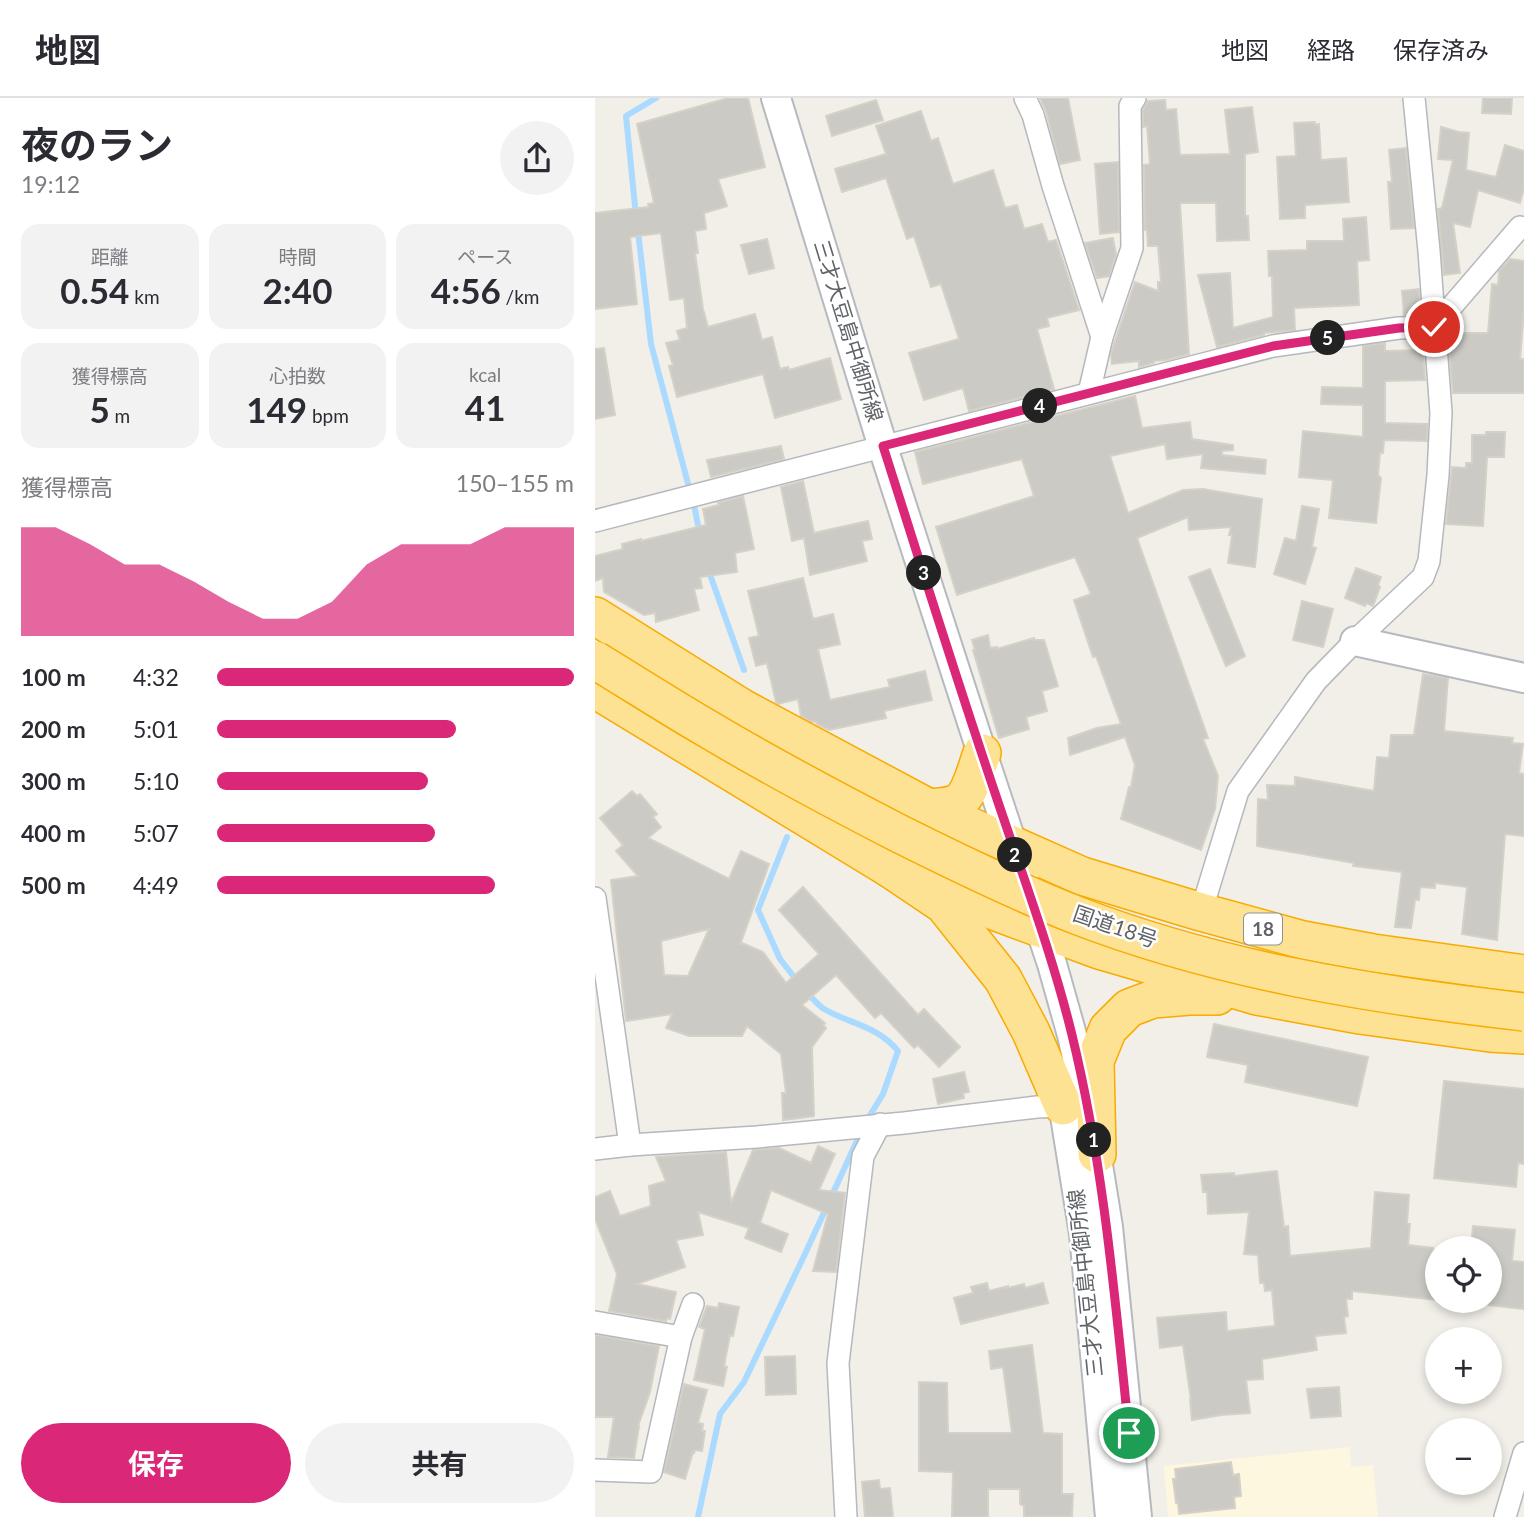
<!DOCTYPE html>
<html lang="ja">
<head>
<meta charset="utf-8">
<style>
	body { margin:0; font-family:Lato,"Noto Sans JP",sans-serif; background:#f2f2f3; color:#2b2b33; height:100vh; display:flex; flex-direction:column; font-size:26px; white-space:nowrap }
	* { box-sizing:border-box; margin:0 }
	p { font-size:23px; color:#7c7c81 }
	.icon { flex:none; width:38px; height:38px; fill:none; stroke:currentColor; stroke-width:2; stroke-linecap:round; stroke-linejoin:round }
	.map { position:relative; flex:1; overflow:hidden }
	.panel { display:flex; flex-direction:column; background:#fff; width:595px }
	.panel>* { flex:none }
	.fabs { position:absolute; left:830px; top:1138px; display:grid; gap:14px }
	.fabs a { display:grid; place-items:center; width:77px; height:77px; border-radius:50%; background:#fff; box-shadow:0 4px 10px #0003; font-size:35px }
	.pin { position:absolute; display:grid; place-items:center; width:60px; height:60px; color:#fff; margin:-30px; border:4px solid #fff; border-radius:50%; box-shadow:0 2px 7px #0007 }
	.km { position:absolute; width:35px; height:35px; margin:-18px; border-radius:50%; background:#222; color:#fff; font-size:19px; line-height:35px; text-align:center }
	.round { display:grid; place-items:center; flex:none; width:74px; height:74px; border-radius:37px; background:#f2f2f3 }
	.headline { display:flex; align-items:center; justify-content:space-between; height:119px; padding:0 21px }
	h1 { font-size:38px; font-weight:700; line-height:52px }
	.metrics { display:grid; grid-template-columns:repeat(3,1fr); gap:10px; height:119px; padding:7px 21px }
	.metrics div { display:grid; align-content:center; border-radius:18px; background:#f2f2f3; text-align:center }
	.metrics b { font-size:35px; font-weight:700 }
	.metrics small { font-size:19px; font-weight:400 }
	.metrics p { font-size:19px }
	.chart { height:196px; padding:14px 21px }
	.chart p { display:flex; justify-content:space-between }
	.chart svg { width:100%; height:126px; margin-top:7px; fill:#db2777; opacity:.7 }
	.button { display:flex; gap:14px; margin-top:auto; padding:14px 21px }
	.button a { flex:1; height:80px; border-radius:42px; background:#db2777; color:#fff; font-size:28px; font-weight:700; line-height:80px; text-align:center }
	.button a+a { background:#f2f2f3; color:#2b2b33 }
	ul { padding:0 21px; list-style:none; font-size:23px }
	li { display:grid; grid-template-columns:112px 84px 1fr; align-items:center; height:52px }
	li i { height:18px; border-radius:9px; background:#db2777 }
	header { display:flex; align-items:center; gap:42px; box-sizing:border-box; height:98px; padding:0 35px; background:#fff; border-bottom:2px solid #e1e1e2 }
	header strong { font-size:33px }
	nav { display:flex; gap:38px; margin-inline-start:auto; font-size:24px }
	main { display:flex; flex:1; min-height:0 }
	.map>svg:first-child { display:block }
	.commercial { fill:#fef7e0 }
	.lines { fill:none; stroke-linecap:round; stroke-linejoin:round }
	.stream { stroke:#aadaff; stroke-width:6 }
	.building { fill:#cccac5; stroke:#d6d1c6; stroke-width:2; fill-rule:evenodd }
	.street-casing { stroke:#b5b8bc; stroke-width:24 }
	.secondary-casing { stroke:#b6babf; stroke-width:32 }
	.highway-casing { stroke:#f9ab00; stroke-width:40 }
	.street { stroke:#fff; stroke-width:21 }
	.secondary { stroke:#fff; stroke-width:28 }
	.highway { stroke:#fde293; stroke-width:37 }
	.highway-bridge-casing { stroke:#f9ab00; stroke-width:40; stroke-linecap:butt }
	.highway-bridge { stroke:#fde293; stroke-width:37 }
	.route-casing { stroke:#fff; stroke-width:14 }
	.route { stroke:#db2777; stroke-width:9 }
	.labels { text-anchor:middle; stroke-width:5; stroke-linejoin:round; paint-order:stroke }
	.shield { fill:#fff; stroke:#8f9295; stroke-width:2 }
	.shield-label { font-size:19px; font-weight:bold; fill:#5f6368 }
	.street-label { font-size:21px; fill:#5f6368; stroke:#fff }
</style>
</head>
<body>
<header>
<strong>地図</strong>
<nav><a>地図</a><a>経路</a><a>保存済み</a></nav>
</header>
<main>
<section class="panel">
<div class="headline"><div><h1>夜のラン</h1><p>19:12</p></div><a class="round"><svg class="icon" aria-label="share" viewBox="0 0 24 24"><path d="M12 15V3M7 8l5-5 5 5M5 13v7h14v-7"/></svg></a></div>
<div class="metrics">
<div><p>距離</p><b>0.54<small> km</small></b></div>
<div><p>時間</p><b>2:40</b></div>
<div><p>ペース</p><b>4:56<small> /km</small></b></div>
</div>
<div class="metrics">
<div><p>獲得標高</p><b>5<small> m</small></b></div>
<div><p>心拍数</p><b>149<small> bpm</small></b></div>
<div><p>kcal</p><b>41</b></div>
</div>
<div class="chart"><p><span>獲得標高</span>150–155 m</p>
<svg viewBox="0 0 160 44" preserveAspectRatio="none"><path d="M0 44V6L10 6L20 12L30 19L40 19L50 25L60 32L70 38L80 38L90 32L100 19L110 12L120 12L130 12L140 6L150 6L160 6V44z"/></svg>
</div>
<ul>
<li><b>100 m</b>4:32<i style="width:100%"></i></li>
<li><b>200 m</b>5:01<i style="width:67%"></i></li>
<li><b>300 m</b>5:10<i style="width:59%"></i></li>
<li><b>400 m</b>5:07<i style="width:61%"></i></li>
<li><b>500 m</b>4:49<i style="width:78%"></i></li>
</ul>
<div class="button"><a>保存</a><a>共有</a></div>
</section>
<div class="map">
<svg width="929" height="1419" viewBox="0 0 929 1419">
	<rect width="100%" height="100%" fill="#f1efe8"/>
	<path class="commercial" d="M755 1349 756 1369 778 1367 783 1419H573L569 1368Z"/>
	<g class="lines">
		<g class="stream">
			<path d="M41 118 31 18 61 0"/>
			<path d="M43 133 56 246 100 412 105 437"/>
			<path d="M113 471 149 572"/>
			<path d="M192 739 163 812 185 861 203 884"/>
			<path d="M212 895C217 900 223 907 229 911 255 926 283 928 303 953L288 996 271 1024"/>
			<path d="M103 1419 125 1316 149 1284 209 1158 266 1034"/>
		</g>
	</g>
	<g class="building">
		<path d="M133 0H153L170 69 123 81 132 108 109 115 111 131 100 133 103 155H100L108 211 113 229 160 216 167 242 177 239 185 271 193 269 194 272 235 260 246 301 180 320 168 276 82 299 74 268 78 267 71 245 85 242 82 233 92 230 89 200 75 202 66 135 35 139 42 206 0 211V115L54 109 53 106 59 105 42 26Z"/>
		<path d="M445 0H473L485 62 465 66 451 13Z"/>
		<path d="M888 0H917L916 16 887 15Z"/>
		<path d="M281 2 288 22 237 38 231 18Z"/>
		<path d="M570 2 571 12 581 11 585 57 635 56 630 12 657 9 663 54 650 56V118H653L654 142 622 143 621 105H585L594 256 571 262 559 263V265L544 269V263L517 266 516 256 520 243 540 184 563 193V184H566L563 148H553L552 132H550L549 67 555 66 552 28 548 29V12L553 3Z"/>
		<path d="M326 13 336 43 343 40 358 86 398 72 410 110 422 107 429 131 447 126 453 144 461 142 484 212 452 220 454 228 442 231 459 291 374 313 368 290 329 302 314 255 364 241 346 186 336 189 319 138 312 141 291 80 247 94 240 71 291 56 281 28Z"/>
		<path d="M720 24V27L724 26 726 62 751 60 754 104 710 107V120L685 121 682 59 701 58 699 25Z"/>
		<path d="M846 29 864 34 874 35 871 72 901 79 910 47 929 53V91L925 105 883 92 875 129 858 125 865 175 849 177 843 111 847 110 858 62 843 61Z"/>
		<path d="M811 50 819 130 796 131 793 84H797L794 52Z"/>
		<path d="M523 64 524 134 505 136 500 66Z"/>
		<path d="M771 119 774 162 762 163 764 207 699 210 700 232 669 235V237L622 249 603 177 635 175 638 230 678 219 677 178H674L673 153 712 152V143H749L748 121Z"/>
		<path d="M518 140 521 157 514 178 502 180 490 145Z"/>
		<path d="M172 141 179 170 154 176 146 147Z"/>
		<path d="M915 161 929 163V213L925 261H929V295H858L854 251 856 235H893L897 186 903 187 904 173Z"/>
		<path d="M824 191 826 216 809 217 807 193Z"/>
		<path d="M790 245V253L828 252 830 282 790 283V325L832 326V343L789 342 788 355H785L783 377 786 380 781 425 734 420 738 382 704 379 708 333 768 339V307L726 306 727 289 768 290V248Z"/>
		<path d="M9 250 20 317 0 321V251Z"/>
		<path d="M540 298 547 330 595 324 597 341 638 347V352L627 353V357L671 362 670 376 606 370 608 356 572 361 570 346 515 358 533 415 588 392 608 391 667 401 660 469 633 465 637 437H634L636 429 594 432 593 419 542 440 613 640 608 641 623 678 620 711 606 752 526 721 534 689H536L540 667 530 639 475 657 473 640 502 630 526 626 501 558 498 559 479 502 496 496 480 459 362 497 341 429 439 398 427 361 328 386 320 354Z"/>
		<path d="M891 334H910L909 359H892L888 428 851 426 857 369 871 370V365H877V337H891Z"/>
		<path d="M186 348 189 361 116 379 112 362Z"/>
		<path d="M208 383 219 435 273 423 277 441 267 443 272 463 215 477 209 440 197 443 186 389Z"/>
		<path d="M148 398 159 451 140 455 142 474 105 479 107 490 99 491 104 512 61 524 60 515 49 517 9 494 8 480 0 483V458L28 451 27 446 46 441V443L111 427 108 411 124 407 123 405Z"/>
		<path d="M707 408 724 411 717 449 721 450 710 486 679 476 690 440 701 443Z"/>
		<path d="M761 470 786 479 783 487 785 489 778 508 771 505 770 508 750 500Z"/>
		<path d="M615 471 650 558 631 568 594 479Z"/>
		<path d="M208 480 218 521 238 516 245 546 223 551 235 602 295 589 293 582 330 573 337 602 289 613 291 620 234 632 222 626 220 623 217 624 206 618 203 601 183 606 181 604 172 565 161 568 154 540 164 538 153 493Z"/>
		<path d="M707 503 738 511 728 549 698 542Z"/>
		<path d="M393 537 395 550 402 549V551L439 540V542H449L463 588 447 593 452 613 431 619 434 631 404 640 378 552H380L377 542Z"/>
		<path d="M828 576 853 580 849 633 918 640 917 645 928 646 924 675 929 676V738L910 736 902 842 867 836 872 789 840 785V790L825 789 824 802H820L816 830 800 829 807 774 758 768 759 765 662 748 663 701 673 702 672 687 700 688V679L779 693 782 659 794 660 796 637H819Z"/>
		<path d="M37 693 42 698 45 696 62 716 58 719 66 729 53 740 134 781 146 753 174 766 145 847 147 845 168 854 191 885 224 856 184 812 208 789 323 917 329 911 365 949 344 969 323 947 319 950 286 915 280 920 241 877 207 907 230 925 228 927 231 930 217 949 219 1018 188 1022 187 995H191L186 956 152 928 147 938H94L71 930 77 916 31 923 16 782 43 778 21 753 28 747 5 720ZM114 831 93 878 69 877 66 843Z"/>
		<path d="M619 926 773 959 762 1008 650 984 653 967 612 959Z"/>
		<path d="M369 974 374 994 368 995 369 1000 343 1006 338 981Z"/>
		<path d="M849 983 929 991V1066L923 1065 921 1089 839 1080Z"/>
		<path d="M223 1048 240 1056 224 1092 250 1095 241 1174 218 1173 233 1116 176 1092 165 1125 193 1136 186 1154 150 1140 154 1130 103 1114 108 1137 81 1142 90 1169 42 1186 81 1194 75 1221 72 1220 71 1223 14 1213 22 1176 0 1121V1099L15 1093 25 1118 56 1108 54 1088 71 1083 61 1059 131 1054 136 1105 158 1052 184 1050 216 1065Z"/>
		<path d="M682 1073 689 1129 693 1128 695 1158 776 1150 780 1094 814 1097 812 1126H815L813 1147 838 1150V1154L842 1155V1202L757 1193V1201H751L753 1218 749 1219 751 1235 720 1238 722 1252 667 1261 668 1281 651 1282 655 1315 626 1317 597 1322 595 1302H596L588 1247 565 1250 562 1220 631 1214 632 1233 680 1228 677 1192 670 1193 669 1185H665L663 1157 649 1156 654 1114 613 1116 612 1094H608L606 1077 639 1075V1078Z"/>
		<path d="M878 1128 920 1132 917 1163 929 1164V1211L894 1207V1150H876Z"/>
		<path d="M392 1185 394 1193 413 1188V1190L429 1186 430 1190 448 1185 453 1205 366 1226 359 1200 378 1195 376 1189Z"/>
		<path d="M124 1205 144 1209 138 1238 135 1237 129 1268 132 1269 128 1288 99 1282 110 1231 104 1229 112 1208 123 1210Z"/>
		<path d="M0 1237 64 1248 55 1294 43 1328H44L39 1360 13 1359 19 1319H0Z"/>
		<path d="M437 1247 448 1335 467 1336V1396H478L477 1418 429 1419V1408L425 1406V1391H393V1419H357L358 1374 324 1373V1284L352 1285 353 1335H417L408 1269 396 1271 394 1253Z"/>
		<path d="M200 1258 201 1296 171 1297 170 1259Z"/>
		<path d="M89 1286 112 1292 103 1325 108 1326 107 1333H110L107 1353 100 1352 99 1355 98 1354 90 1381 69 1374Z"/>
		<path d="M744 1289 746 1318 716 1320 712 1291Z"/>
		<path d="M636 1364 638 1377 644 1376 646 1398 639 1399 640 1410 584 1416 583 1405H581L578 1381H581L580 1371Z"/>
		<path d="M284 1382 285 1391 295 1390 298 1419H270L267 1384Z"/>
	</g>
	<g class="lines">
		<defs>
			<g id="street">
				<path d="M430 0 438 17 458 88 507 239"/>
				<path d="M494 295 507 239 537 150 535 8 540 0"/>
				<path d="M0 423 678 248 804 230 839 229 925 129"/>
				<path d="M0 800 35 1047"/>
				<path d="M606 814 643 693 721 583 760 543 828 479 834 463 843 377 846 315 834 153 819 0"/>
				<path d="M0 1051 35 1047 162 1039 309 1025 442 1009 468 1008"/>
				<path d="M0 1224 86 1239"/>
				<path d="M0 1372 56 1374 86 1239 98 1206"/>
				<path d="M251 1419 243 1265 268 1058 285 1026"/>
				<path d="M910 1419 929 1355"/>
			</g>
			<g id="secondary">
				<path d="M181 0 292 362 387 655 457 866 477 937 490 996"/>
				<path d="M760 543 929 580"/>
				<path d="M465 987 489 1136 515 1419"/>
				<path d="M498 1036 513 1129 542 1419"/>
			</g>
			<g id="highway">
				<path d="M0 518 147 610 334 710 487 778 606 814 708 842 778 855 929 876"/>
				<path d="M0 591 294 770 349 807 408 881 436 934 468 1008"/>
				<path d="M334 710C343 709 354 709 362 705 375 698 382 669 387 655"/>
				<path d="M294 770 404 815 504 852 662 898 765 917 895 935 929 937"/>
				<path d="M502 1056 500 963 513 931 534 910 558 901 595 898H622"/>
			</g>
		</defs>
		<use href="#street" class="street-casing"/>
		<use href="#secondary" class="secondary-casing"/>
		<use href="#highway" class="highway-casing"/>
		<use href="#street" class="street"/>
		<use href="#secondary" class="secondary"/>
		<use href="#highway" class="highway"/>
		<defs>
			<path id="highway-bridge" d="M0 562C38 585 75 609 113 631 175 668 239 702 303 735 361 764 420 793 481 817 623 872 778 897 929 914"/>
		</defs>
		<use href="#highway-bridge" class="highway-bridge-casing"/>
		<use href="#highway-bridge" class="highway-bridge"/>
	</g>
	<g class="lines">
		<defs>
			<path id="route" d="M534 1335C520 1202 509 1068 477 937 457 855 427 776 400 695 361 580 325 464 288 348L678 248 804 230 839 229"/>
		</defs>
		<use href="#route" class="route-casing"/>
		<use href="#route" class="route"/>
	</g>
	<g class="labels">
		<rect class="shield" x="649" y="815.5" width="38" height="31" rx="5"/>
		<g class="shield-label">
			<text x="668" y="838">18</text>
		</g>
		<g class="street-label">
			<text transform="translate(253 233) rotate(73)" y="7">三才大豆島中御所線</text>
			<text transform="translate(520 829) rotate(19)" y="7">国道18号</text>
			<text transform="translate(491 1185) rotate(-96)" y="7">三才大豆島中御所線</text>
		</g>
	</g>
</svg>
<div class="fabs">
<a><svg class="icon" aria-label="locate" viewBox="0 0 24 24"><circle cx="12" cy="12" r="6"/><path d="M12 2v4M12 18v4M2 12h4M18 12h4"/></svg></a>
<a>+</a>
<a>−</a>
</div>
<div class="pin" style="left:534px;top:1335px;background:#1e9e55"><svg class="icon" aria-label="arrive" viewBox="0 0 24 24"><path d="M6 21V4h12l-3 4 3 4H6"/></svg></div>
<div class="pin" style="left:839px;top:229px;background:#d93025"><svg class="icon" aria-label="check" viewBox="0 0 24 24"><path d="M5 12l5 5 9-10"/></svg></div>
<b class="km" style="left:499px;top:1042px">1</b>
<b class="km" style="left:420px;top:757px">2</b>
<b class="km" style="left:329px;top:475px">3</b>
<b class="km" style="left:445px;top:308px">4</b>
<b class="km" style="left:733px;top:240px">5</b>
</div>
</main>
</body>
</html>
